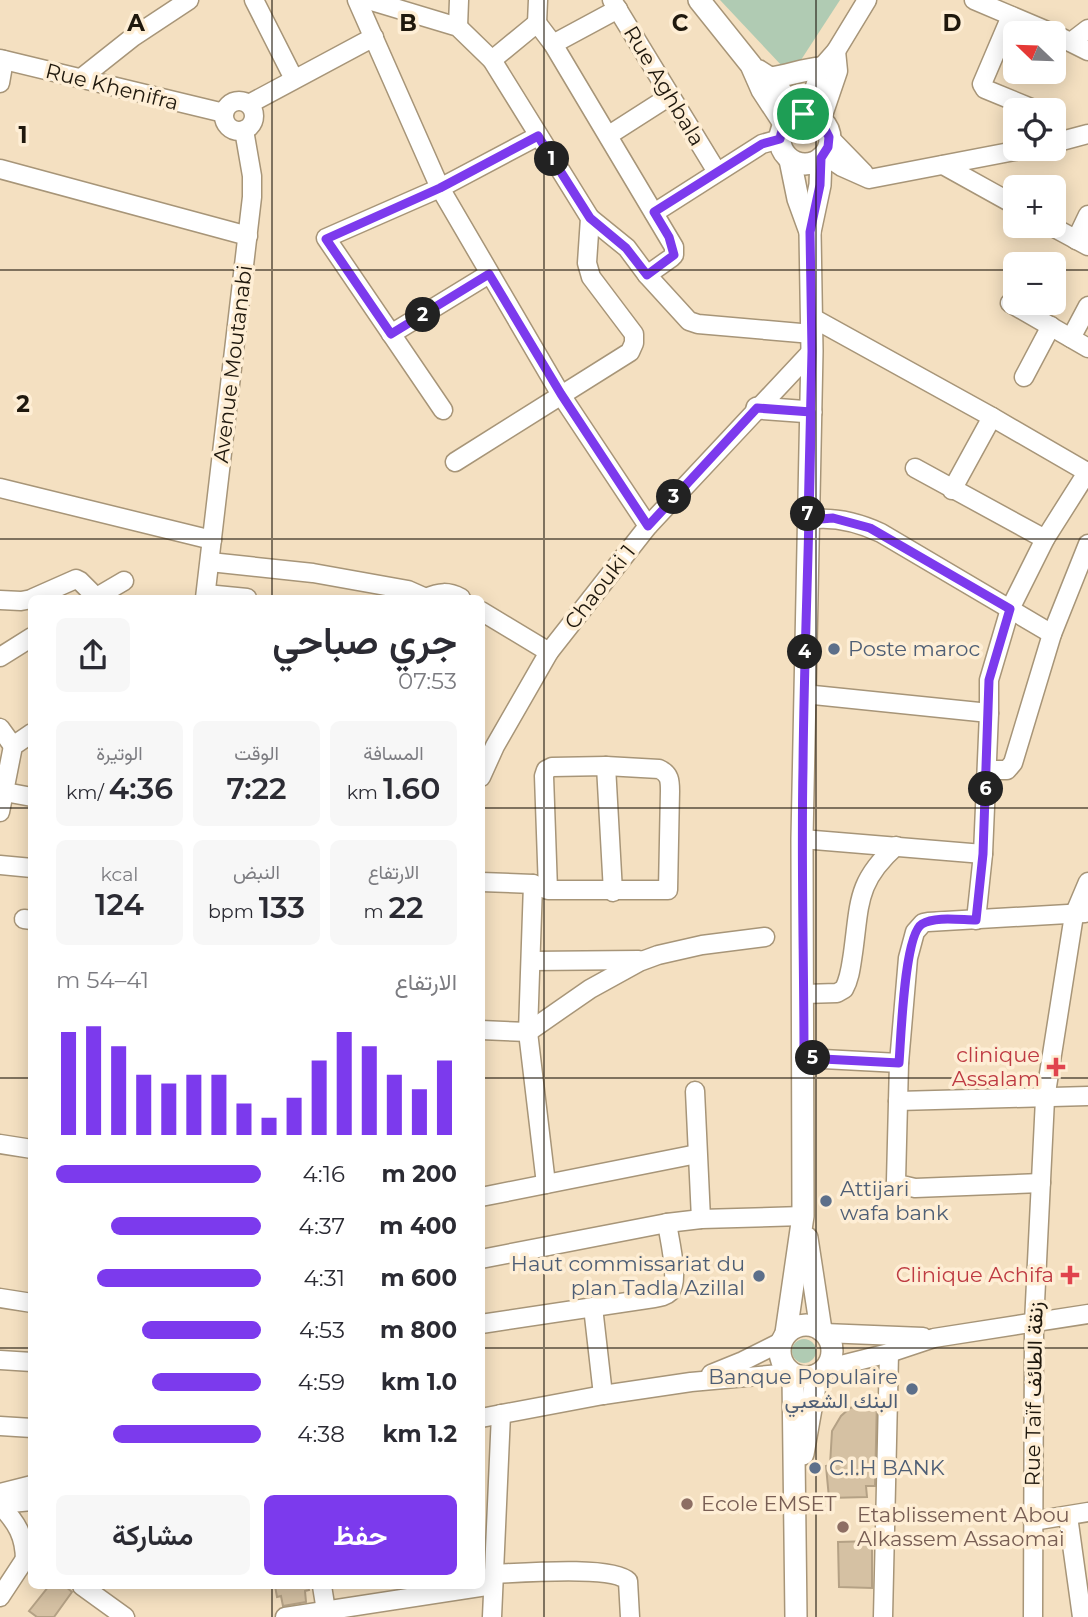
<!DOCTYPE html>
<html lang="ar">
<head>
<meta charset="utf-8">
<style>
	body { margin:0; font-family:Montserrat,Vazirmatn,sans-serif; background:#f7f7f7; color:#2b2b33; direction:rtl; height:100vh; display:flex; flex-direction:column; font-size:26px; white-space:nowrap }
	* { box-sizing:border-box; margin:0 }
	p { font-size:23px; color:#7c7c81 }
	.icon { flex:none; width:38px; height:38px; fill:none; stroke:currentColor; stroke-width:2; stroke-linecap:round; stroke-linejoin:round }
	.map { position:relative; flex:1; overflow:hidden; direction:ltr }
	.drawer { position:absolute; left:28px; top:595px; width:457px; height:994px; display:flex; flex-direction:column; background:#fff; border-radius:10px; box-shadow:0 4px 18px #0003; direction:rtl }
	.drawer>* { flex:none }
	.needle { width:46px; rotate:293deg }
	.tools { position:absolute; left:1003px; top:21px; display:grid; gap:14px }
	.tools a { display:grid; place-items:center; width:63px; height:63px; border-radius:10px; background:#fff; box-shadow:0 4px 18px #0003; font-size:35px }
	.pin { position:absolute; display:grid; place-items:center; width:60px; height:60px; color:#fff; margin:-30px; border:4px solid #fff; border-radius:50%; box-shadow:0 2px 7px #0007 }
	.km { position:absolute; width:35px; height:35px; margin:-18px; border-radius:50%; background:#222; color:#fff; font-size:19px; line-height:35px; text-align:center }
	.round { display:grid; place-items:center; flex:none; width:74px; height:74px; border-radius:10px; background:#f7f7f7 }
	.headline { display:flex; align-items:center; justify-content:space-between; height:119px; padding:0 28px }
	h1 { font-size:38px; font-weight:600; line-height:52px }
	.figures { display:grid; grid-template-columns:repeat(3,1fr); gap:10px; height:119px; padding:7px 28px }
	.figures div { display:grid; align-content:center; border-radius:10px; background:#f7f7f7; text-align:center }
	.figures b { font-size:30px; font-weight:600 }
	.figures small { font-size:19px; font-weight:400 }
	.figures p { font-size:19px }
	.chart { height:196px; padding:14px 28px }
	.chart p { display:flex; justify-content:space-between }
	.chart svg { width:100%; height:126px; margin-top:7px; stroke:#7c3aed; stroke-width:6 }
	.action { display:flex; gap:14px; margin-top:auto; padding:14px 28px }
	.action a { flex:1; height:80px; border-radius:10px; background:#7c3aed; color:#fff; font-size:28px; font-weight:600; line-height:80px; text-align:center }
	.action a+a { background:#f7f7f7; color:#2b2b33 }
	ul { padding:0 28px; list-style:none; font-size:23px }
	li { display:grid; grid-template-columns:112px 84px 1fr; align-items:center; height:52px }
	li i { height:18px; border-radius:9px; background:#7c3aed }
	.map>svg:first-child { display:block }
	.green { fill:#b0cbb3 }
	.building { fill:#d5c1a3; stroke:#b4a185; stroke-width:2 }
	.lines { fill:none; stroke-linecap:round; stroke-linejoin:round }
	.minor-casing { stroke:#a79578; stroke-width:21 }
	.major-casing { stroke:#a79578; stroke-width:24 }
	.minor { stroke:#fff; stroke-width:18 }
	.major { stroke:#fff; stroke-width:21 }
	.route-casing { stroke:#fff; stroke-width:14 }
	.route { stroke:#7c3aed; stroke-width:9 }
	.grid { fill:none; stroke:#1f180d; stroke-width:2; stroke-opacity:0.55 }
	.service-dot { fill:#5c6f8a; stroke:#feeed5; stroke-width:2.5 }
	.health-dot { fill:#e0444e; stroke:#feeed5; stroke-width:2.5 }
	.education-dot { fill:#8d6e63; stroke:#feeed5; stroke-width:2.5 }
	.labels { text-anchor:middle; stroke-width:7; stroke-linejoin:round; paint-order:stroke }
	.street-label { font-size:21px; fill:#1f180d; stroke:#feeed5 }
	.service-label { font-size:21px; fill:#4e5e75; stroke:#feeed5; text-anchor:start }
	.health-label { font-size:21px; fill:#be3a42; stroke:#feeed5; text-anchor:end }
	.education-label { font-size:21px; fill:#785e54; stroke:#feeed5; text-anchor:start }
	.grid-label { font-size:23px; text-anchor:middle; font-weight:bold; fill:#1f180d; stroke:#feeed5; stroke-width:7; stroke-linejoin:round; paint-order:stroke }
</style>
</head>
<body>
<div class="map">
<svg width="1088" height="1617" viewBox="0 0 1088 1617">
	<rect width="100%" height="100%" fill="#f4e0c1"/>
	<g class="green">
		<path d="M720 0H840L799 63 783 67Z"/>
		<circle cx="804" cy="1351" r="12"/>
	</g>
	<g class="building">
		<path d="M877 1399 875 1486H866L867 1497 829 1498 826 1466 830 1465 832 1431 841 1416 850 1408Z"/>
		<path d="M872 1541V1588L839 1587 838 1542Z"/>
		<path d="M49 1586H65L72 1592 54 1617H37L29 1611Z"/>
		<path d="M275 1586H308L309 1590 305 1591 306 1602 283 1606 281 1596 277 1597Z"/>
	</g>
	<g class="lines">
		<defs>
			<g id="minor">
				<path d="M254 0 294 79"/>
				<path d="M357 0 440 188 561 395 648 526"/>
				<path d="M368 0 458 27 492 60 590 218 587 263 591 277 634 334V343L630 352 455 462"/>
				<path d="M612 0 717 172"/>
				<path d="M974 0 1052 33"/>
				<path d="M1011 16 982 84 985 89 1036 110"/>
				<path d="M537 23 538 0"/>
				<path d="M458 27 459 0"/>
				<path d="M1054 34 1088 51"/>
				<path d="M1071 42 1088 29"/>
				<path d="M553 44 618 9"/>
				<path d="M0 59 224 113"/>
				<path d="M492 60 537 23 553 44 674 247V255L671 258 647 275"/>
				<path d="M80 79 133 37 189 0"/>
				<path d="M0 83 4 60"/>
				<circle cx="239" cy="116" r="15"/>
				<path d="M249 104 374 37"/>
				<path d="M806 114 821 68 836 51 867 0"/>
				<path d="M821 121 838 71 836 51"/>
				<path d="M609 135 670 96"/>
				<path d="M829 137 864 173"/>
				<path d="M1054 143 1088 134"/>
				<path d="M824 155 842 167 869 179 1025 149"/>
				<path d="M943 165 1015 205"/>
				<path d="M0 169 248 236"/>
				<path d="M654 213 762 144 780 139"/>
				<path d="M590 218 627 248 647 275 689 321 698 324 812 334"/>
				<path d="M1051 226 1088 246"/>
				<path d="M1076 240 1088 215"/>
				<path d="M1010 303 1088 348"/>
				<path d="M811 317 992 417 1087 472"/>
				<path d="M391 334 489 274"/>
				<path d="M1071 338 1088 306"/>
				<path d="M1024 377 1051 326"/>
				<path d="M443 410 326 238 440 188 538 136"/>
				<path d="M915 468 1045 539"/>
				<path d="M0 488 212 540"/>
				<path d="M952 490 992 417"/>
				<path d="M808 520C834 516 857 522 881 533L1052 634"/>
				<path d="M210 562 313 573 408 590 426 598"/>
				<path d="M206 594 247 598"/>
				<path d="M33 598 76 579 80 581 96 597"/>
				<path d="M95 598 124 581"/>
				<path d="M205 598 252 197V176L244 130"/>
				<path d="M426 598C439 592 448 591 461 598"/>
				<path d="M0 600 21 601 32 599"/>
				<path d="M481 611 549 652"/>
				<path d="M0 657 32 637"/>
				<path d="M804 694 989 713V680L1010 609 1045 539 1088 471"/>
				<path d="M0 728 13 746"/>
				<path d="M606 766 613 892"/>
				<path d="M987 770H1007L1013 763 1052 634 1088 544"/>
				<path d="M481 777 495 746 549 652 648 526 812 351"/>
				<path d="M0 791 32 797"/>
				<path d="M0 812 13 746 32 733"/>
				<path d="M802 839 983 854"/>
				<path d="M0 865 32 868"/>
				<path d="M481 882 533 884 548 890H668L670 791C670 781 670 774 659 769L606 766 552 767 546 770 544 776 548 890"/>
				<path d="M533 884 528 1032 546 1184"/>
				<path d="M24 919 32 920"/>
				<path d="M976 920 983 854 989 713"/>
				<path d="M531 961 639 960"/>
				<path d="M804 994 837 993 844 989C850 978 851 966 853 953 860 903 856 882 896 846"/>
				<path d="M481 1030 528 1032 590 989 639 962 658 955 702 945 765 937"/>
				<path d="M804 1058 899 1063"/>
				<path d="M695 1091 701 1219"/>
				<path d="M898 1101 1088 1096"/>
				<path d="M0 1144 32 1149"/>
				<path d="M1041 1183 915 1188 902 1185 896 1181 899 1063 908 958 915 932 923 923 928 922 1085 913"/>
				<path d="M481 1197 697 1154"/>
				<path d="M481 1259 667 1223 701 1219 803 1216"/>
				<path d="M0 1298 32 1303"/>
				<path d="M593 1307 603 1395"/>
				<path d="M481 1324 654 1298C660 1297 666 1296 670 1292 680 1280 669 1238 667 1223"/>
				<path d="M824 1333 923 1337"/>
				<path d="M0 1360 32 1362"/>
				<path d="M825 1369 889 1353 934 1338 1088 1314"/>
				<path d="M711 1374 743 1361 781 1342"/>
				<path d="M481 1418 603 1395 691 1382 791 1373"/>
				<path d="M0 1426 32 1428"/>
				<path d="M0 1493 32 1485"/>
				<path d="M0 1504 32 1501"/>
				<path d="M0 1505C17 1523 25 1536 25 1561"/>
				<path d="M1068 1516 1082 1617"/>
				<path d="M1033 1521 1088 1512"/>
				<path d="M493 1574C519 1573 612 1565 628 1581L630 1617"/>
				<path d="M82 1586 125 1617"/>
				<path d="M322 1586 327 1617"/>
				<path d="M0 1597 29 1553"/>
				<path d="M285 1617 493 1585"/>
				<path d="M492 1617 501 1414"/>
				<path d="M883 1617 889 1353"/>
				<path d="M1033 1617 1034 1323 1045 1099 1074 915 1088 882"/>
			</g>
			<g id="major">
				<path d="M699 0 751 65 762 90 785 125"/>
				<path d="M759 71 770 78 800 115"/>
				<path d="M770 78C788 76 803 69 821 68"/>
				<circle cx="805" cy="139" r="25"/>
				<path d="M810 232 820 185 821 158"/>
				<path d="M757 408 811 412"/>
				<path d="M807 1238 821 1330"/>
				<circle cx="806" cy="1351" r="26"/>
				<path d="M786 1333 803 1216 802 839 812 351 810 232 798 199 790 160"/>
				<path d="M793 1375 796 1617"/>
				<path d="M803 1454 817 1375"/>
			</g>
		</defs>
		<use href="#minor" class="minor-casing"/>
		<use href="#major" class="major-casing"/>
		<use href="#minor" class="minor"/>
		<use href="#major" class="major"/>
	</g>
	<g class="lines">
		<defs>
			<path id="route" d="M803 114C789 118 782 125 780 139L762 144 654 212 669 237 674 255 647 275 626 248 590 218 538 136 440 188 326 239 391 334 489 274 561 394 648 526 757 408 811 412C810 530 804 648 803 767 801 864 804 961 804 1058L899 1063C901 1039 904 935 922 924 935 916 961 920 976 920L983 854 989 680 1010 609 870 528 833 518 808 520 812 351 810 232 820 185 821 158 828 147 829 137 821 121 803 114"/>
		</defs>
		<use href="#route" class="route-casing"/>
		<use href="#route" class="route"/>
	</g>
	<path class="grid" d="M272 0V598M544 0V1617M816 0V1617M0 270H1015M1054 270H1088M0 539H1088M0 808H32M481 808H1088M0 1078H32M481 1078H1088M0 1348H32M481 1348H1088M272 1586V1617"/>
	<g class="service-dot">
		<circle cx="834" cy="649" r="7"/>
		<circle cx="826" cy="1201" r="7"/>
		<circle cx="759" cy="1276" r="7"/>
		<circle cx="912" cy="1389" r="7"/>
		<circle cx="815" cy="1468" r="7"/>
	</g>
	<g class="health-dot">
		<path d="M1052.5 1056.5h7v7h7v7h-7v7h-7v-7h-7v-7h7z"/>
		<path d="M1066.5 1264.5h7v7h7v7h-7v7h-7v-7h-7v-7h7z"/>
	</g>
	<g class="education-dot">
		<circle cx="687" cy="1504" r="7"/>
		<circle cx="843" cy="1527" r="7"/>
	</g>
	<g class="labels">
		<g class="street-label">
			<text transform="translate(664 86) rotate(59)" y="7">Rue Aghbala</text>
			<text transform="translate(112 87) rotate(14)" y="7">Rue Khenifra</text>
			<text transform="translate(233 364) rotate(-83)" y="7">Avenue Moutanabi</text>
			<text transform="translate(600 587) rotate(-52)" y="7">Chaouki 1</text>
			<text transform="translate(1034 1394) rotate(-89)" y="7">Rue Taïf زنقة الطائف</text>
		</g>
		<g class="service-label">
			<text x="848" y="656">Poste maroc</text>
			<text x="840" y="1196">Attijari<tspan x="840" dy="24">wafa bank</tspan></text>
			<text x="745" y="1271" text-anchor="end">Haut commissariat du<tspan x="745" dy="24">plan Tadla Azillal</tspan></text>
			<text x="898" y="1384" text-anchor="end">Banque Populaire<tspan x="898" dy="24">البنك الشعبي</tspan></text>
			<text x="829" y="1475">C.I.H BANK</text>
		</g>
		<g class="health-label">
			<text x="1040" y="1062">clinique<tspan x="1040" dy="24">Assalam</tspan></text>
			<text x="1054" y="1282">Clinique Achifa</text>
		</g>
		<g class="education-label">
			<text x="701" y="1511">Ecole EMSET</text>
			<text x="857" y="1522">Etablissement Abou<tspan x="857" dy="24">Alkassem Assaomai</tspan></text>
		</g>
	</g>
	<g class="grid-label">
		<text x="136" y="31">A</text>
		<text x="408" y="31">B</text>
		<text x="680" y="31">C</text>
		<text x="952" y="31">D</text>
		<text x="23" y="143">1</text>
		<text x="23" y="412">2</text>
	</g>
</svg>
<div class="tools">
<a><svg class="needle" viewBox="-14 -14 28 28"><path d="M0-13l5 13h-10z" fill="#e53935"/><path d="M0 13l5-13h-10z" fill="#7c7c81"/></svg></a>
<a><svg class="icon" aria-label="locate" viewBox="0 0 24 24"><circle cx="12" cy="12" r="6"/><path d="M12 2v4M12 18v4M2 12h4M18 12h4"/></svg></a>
<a>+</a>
<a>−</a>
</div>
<div class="pin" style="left:803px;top:114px;background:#1e9e55"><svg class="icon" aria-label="arrive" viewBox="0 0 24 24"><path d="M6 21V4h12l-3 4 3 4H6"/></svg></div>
<b class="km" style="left:552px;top:159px">1</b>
<b class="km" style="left:423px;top:315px">2</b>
<b class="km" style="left:674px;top:497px">3</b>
<b class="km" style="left:805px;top:652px">4</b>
<b class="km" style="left:813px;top:1058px">5</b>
<b class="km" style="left:986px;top:789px">6</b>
<b class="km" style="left:808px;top:514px">7</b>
<section class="drawer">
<div class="headline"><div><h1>جري صباحي</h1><p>07:53</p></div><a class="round"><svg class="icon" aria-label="share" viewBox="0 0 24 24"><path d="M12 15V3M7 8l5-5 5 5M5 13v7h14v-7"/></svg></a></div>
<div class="figures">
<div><p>المسافة</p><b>1.60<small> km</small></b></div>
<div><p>الوقت</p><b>7:22</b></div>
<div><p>الوتيرة</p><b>4:36<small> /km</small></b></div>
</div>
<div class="figures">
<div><p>الارتفاع</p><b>22<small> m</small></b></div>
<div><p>النبض</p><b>133<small> bpm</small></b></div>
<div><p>kcal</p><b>124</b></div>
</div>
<div class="chart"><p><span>الارتفاع</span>41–54 m</p>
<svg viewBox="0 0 160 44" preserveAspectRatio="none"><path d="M5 44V8M15 44V6M25 44V13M35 44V23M45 44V26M55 44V23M65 44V23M75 44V33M85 44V38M95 44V31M105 44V18M115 44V8M125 44V13M135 44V23M145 44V28M155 44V18"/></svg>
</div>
<ul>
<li><b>200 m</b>4:16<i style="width:100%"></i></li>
<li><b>400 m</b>4:37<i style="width:73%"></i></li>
<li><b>600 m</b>4:31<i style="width:80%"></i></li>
<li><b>800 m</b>4:53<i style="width:58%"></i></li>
<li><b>1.0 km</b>4:59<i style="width:53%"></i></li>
<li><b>1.2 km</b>4:38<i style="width:72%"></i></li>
</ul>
<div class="action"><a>حفظ</a><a>مشاركة</a></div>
</section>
</div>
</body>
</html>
